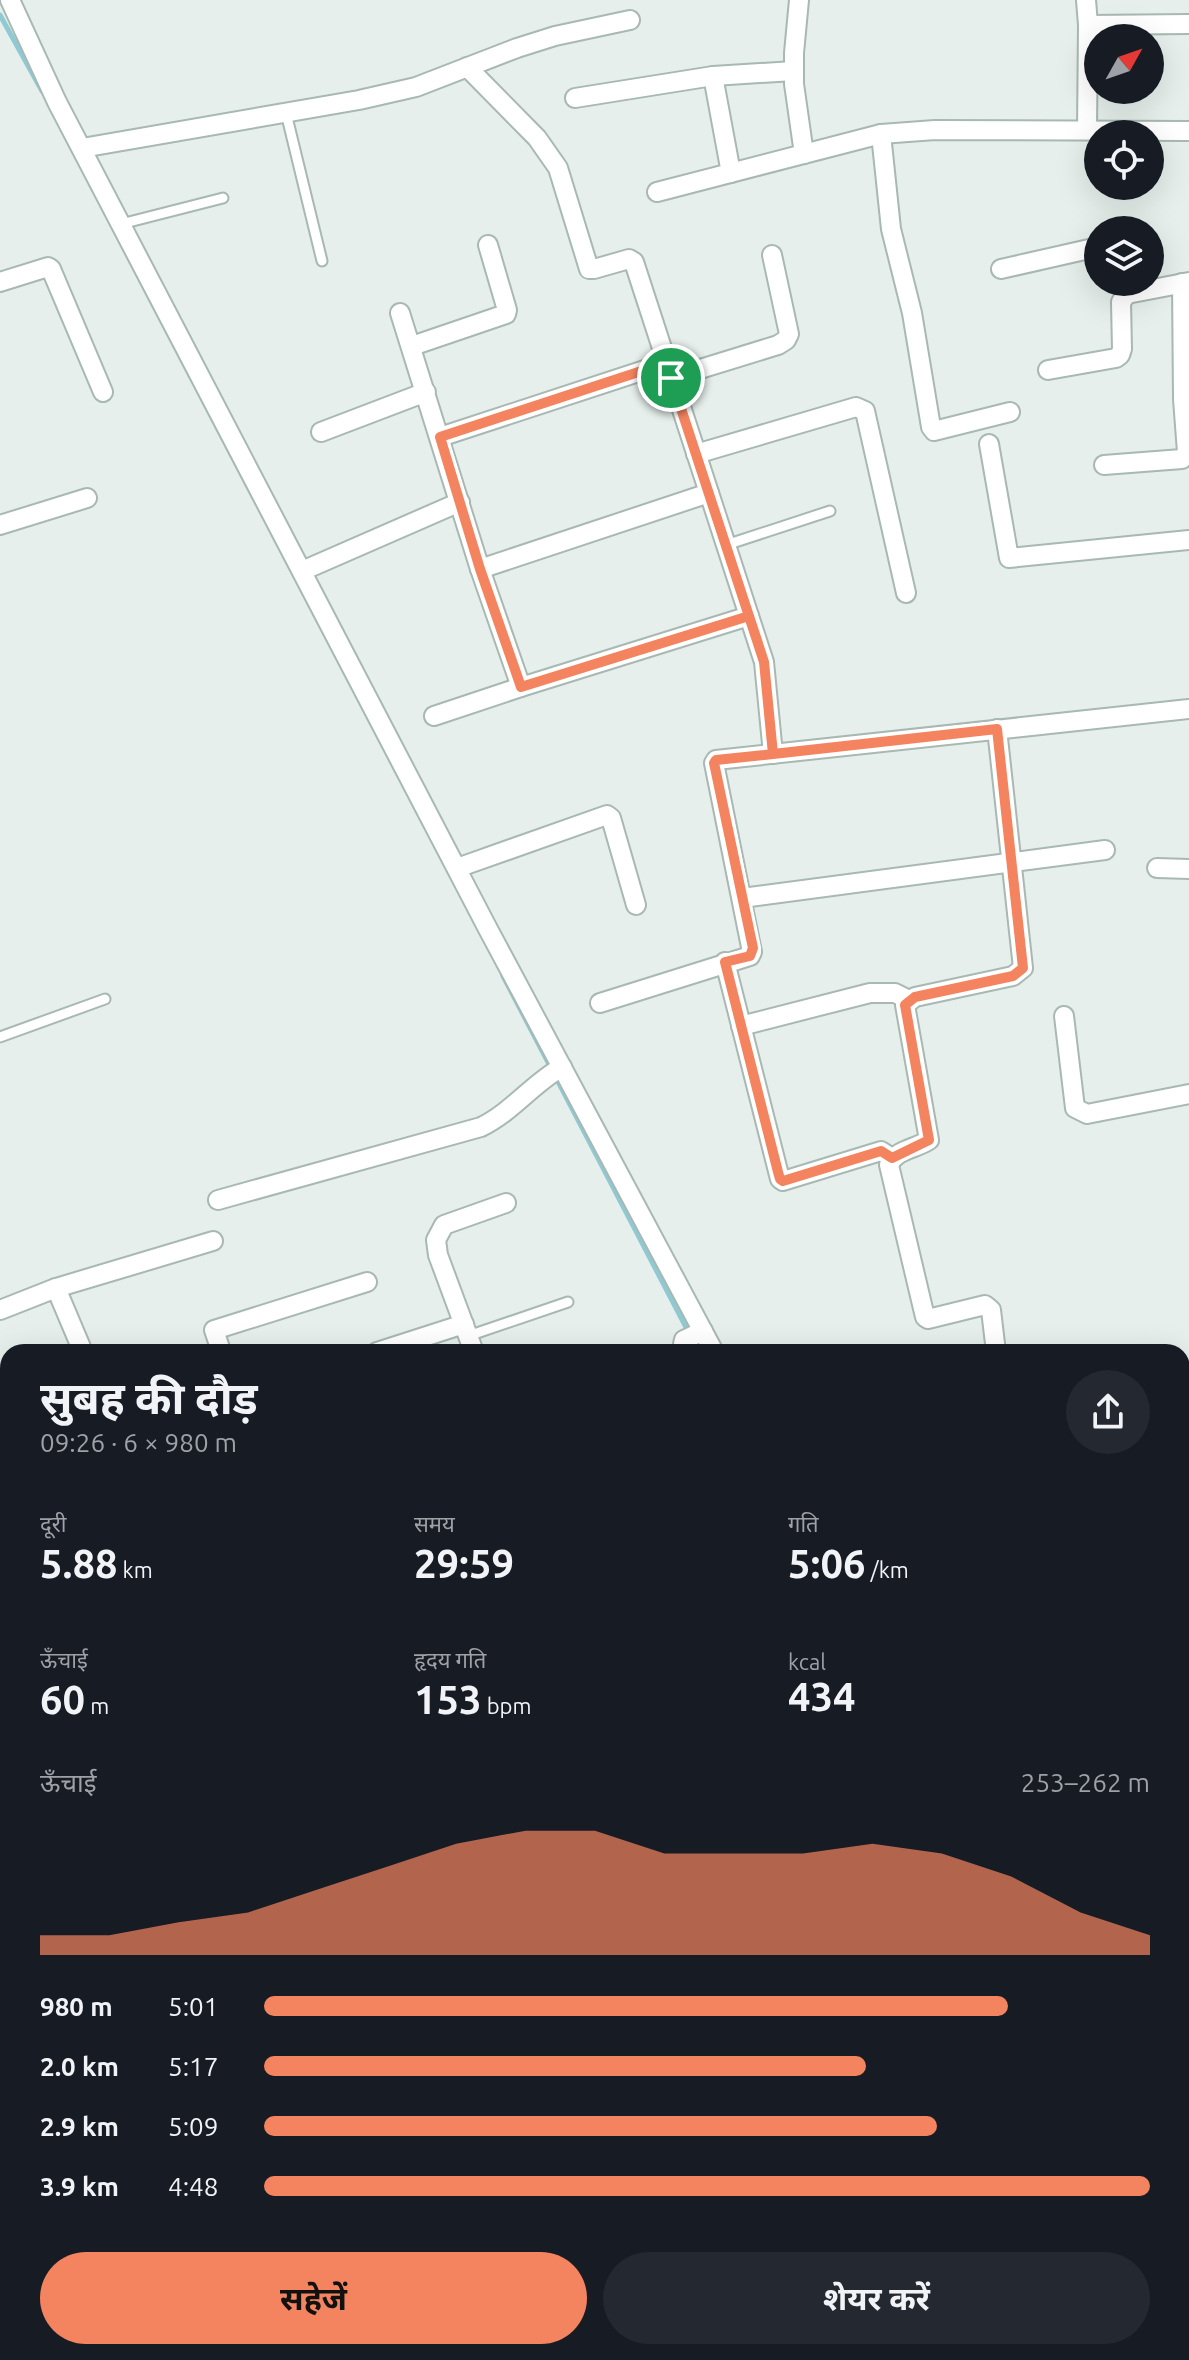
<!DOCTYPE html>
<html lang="hi">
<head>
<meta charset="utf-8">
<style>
	body { margin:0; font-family:Ubuntu,"Noto Sans Devanagari",sans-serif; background:#242831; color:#f1f3f6; height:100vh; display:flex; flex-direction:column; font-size:30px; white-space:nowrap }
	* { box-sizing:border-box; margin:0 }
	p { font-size:26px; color:#9ea1a6 }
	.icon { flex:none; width:44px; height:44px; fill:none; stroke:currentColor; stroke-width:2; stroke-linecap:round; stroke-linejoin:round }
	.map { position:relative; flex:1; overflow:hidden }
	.details { position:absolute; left:0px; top:1344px; width:1190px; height:1016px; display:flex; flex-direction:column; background:#171b24; border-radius:24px 24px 0 0; box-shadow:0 8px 32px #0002 }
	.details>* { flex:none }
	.needle { width:52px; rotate:50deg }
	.fabs { position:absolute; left:1084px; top:24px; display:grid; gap:16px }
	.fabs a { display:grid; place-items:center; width:80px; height:80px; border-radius:50%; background:#171b24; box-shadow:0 8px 32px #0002; font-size:40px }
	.pin { position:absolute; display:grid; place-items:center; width:68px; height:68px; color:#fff; margin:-34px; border:4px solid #fff; border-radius:50%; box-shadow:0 2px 8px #0007 }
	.round { display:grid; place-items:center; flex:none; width:84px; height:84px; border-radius:42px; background:#242831 }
	.headline { display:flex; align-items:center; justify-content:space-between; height:136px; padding:0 40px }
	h1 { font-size:44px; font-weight:700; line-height:60px }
	.figures { display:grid; grid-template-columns:repeat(3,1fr); gap:12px; height:136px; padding:8px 40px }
	.figures div { display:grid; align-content:center }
	.figures b { font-size:40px; font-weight:700 }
	.figures small { font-size:22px; font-weight:400 }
	.figures p { font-size:22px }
	.chart { height:224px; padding:16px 40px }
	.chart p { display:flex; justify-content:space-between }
	.chart svg { width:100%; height:144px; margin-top:8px; fill:#f4845f; opacity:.7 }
	.cta { display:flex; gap:16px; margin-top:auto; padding:16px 40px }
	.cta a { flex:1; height:92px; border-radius:48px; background:#f4845f; color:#111; font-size:32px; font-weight:700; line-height:92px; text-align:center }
	.cta a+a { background:#242831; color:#f1f3f6 }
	ul { padding:0 40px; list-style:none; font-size:26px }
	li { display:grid; grid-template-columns:128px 96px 1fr; align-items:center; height:60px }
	li i { height:20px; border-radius:10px; background:#f4845f }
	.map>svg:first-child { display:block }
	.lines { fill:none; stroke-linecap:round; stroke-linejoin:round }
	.stream { stroke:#8ec9d4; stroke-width:5 }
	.lane-casing { stroke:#a8b8b2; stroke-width:13 }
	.street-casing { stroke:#a8b8b2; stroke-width:22 }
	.secondary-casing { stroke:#a4bbb3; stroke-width:28 }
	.lane { stroke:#fff; stroke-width:9 }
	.street { stroke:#fff; stroke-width:18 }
	.secondary { stroke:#fff; stroke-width:24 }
	.route-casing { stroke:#fff; stroke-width:16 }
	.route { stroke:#f4845f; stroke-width:10 }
</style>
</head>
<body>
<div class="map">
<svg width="1189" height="2360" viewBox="0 0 1189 2360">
	<rect width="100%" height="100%" fill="#e6efeb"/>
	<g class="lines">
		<g class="stream">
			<path d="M0 15 42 91"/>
			<path d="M503 976 689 1333"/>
			<path d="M693 1341 699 1352"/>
		</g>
		<defs>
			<g id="lane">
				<path d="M286 113 322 261"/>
				<path d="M121 224 223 198"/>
				<path d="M726 545 830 511"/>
				<path d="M0 1037 105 999"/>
				<path d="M468 1336 568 1302"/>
				<path d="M1182 1906 1189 1904"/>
				<path d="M640 2352 648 2360"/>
			</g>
			<g id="street">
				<path d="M10 0 57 102 488 929 714 1352"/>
				<path d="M799 0 794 53V84L804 154"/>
				<path d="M1086 0 1088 25 1087 130"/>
				<path d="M1088 25 1189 24"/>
				<path d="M467 67 537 138 558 168 589 269H594L629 259 634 262 764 662 773 754"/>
				<path d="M713 76 731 173"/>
				<path d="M575 98 713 76 794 71"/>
				<path d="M881 134 891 229 912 313 931 427 934 431 1010 412"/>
				<path d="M82 148 359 100 416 87 517 48 555 36 630 20"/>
				<path d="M657 192 881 134 935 130 1189 131"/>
				<path d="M1001 269 1098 247"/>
				<path d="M0 282 48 267 51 269 103 392"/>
				<path d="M400 313 480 569 521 687 749 616"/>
				<path d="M412 346 506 314 507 310 488 245"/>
				<path d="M1048 370 1116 358 1120 355 1122 349 1121 302 1127 294 1189 282"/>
				<path d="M671 378 778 345 786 340 789 334 772 255"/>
				<path d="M321 432 426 392"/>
				<path d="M440 437 666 363"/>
				<path d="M989 444 1009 558 1189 540"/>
				<path d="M696 454 856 407 865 411 906 593"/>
				<path d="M1104 465 1182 459 1187 452 1183 399 1182 283"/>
				<path d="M0 525 87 498"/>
				<path d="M480 569 709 493"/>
				<path d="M302 571 460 502"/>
				<path d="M434 716 521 687"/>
				<path d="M457 868 607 815 611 818 636 905"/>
				<path d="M1157 868 1189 869"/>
				<path d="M742 898 1105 850"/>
				<path d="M725 962 780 1179 783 1181 881 1151 892 1158"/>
				<path d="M600 1003 750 956 752 952 714 763 716 760 1189 709"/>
				<path d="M1064 1016 1075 1108 1087 1114 1189 1094"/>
				<path d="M741 1026 870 993H895L909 1000"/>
				<path d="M218 1200 481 1127C512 1112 532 1084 562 1067"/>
				<path d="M56 1288 83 1352"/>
				<path d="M0 1310 56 1288 213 1241"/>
				<path d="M221 1351 214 1330 367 1282"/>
				<path d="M377 1352 464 1324"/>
				<path d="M474 1352 438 1255 436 1240 444 1225 506 1203"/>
				<path d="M687 1352 683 1344 684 1340 703 1331"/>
				<path d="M996 1352 991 1310 985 1305 928 1319 925 1317 889 1165C896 1149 916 1149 929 1140L905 1005 915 997 1013 976 1023 968 997 729"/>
				<path d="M0 1375 8 1395"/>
				<path d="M0 1502 8 1498"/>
				<path d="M0 1623 8 1619"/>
				<path d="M1182 1722 1189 1721"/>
				<path d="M0 1784 8 1780"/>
				<path d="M0 1905 8 1902"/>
				<path d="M1182 1996 1189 1994"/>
				<path d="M0 2024 8 2020"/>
				<path d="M1182 2078 1189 2087"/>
				<path d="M0 2100 8 2117"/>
				<path d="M1182 2112 1189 2122"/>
				<path d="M126 2352 130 2360"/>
				<path d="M853 2352 854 2360"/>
				<path d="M212 2360 220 2356 221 2352"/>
			</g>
			<g id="secondary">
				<path d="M1182 1404 1189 1377"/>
				<path d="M545 2360 551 2352"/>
			</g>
		</defs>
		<use href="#lane" class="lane-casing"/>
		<use href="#street" class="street-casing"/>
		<use href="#secondary" class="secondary-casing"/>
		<use href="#lane" class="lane"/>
		<use href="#street" class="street"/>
		<use href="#secondary" class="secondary"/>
	</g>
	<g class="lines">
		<defs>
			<path id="route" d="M671 378 666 363 440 437 480 569 521 687 749 616 764 662 773 754 716 760 714 763 753 948 750 956 725 962 778 1172 780 1179 783 1181 881 1151 892 1158 929 1140 905 1005 915 997 1013 976 1023 968 997 729 773 754 764 662 671 378"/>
		</defs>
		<use href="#route" class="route-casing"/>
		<use href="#route" class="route"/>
	</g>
</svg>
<div class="fabs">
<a><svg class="needle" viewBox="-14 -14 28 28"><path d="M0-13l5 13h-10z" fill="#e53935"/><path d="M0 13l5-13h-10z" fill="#9ea1a6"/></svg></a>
<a><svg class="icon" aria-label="locate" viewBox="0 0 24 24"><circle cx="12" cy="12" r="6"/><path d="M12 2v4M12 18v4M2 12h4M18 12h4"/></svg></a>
<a><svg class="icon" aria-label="layers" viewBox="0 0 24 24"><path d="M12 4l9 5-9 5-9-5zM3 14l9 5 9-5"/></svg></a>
</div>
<div class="pin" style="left:671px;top:378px;background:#1e9e55"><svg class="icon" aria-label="arrive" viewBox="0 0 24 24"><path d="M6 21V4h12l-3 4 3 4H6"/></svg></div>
<section class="details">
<div class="headline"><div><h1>सुबह की दौड़</h1><p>09:26 · 6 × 980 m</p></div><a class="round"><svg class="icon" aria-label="share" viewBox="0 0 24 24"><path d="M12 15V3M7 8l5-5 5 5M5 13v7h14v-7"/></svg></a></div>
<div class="figures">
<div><p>दूरी</p><b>5.88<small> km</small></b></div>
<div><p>समय</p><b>29:59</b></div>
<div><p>गति</p><b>5:06<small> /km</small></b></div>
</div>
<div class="figures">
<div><p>ऊँचाई</p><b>60<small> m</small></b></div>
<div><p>हृदय गति</p><b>153<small> bpm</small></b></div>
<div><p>kcal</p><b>434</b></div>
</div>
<div class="chart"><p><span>ऊँचाई</span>253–262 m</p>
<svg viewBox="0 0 160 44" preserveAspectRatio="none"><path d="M0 44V38L10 38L20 34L30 31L40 24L50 17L60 10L70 6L80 6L90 13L100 13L110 13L120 10L130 13L140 20L150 31L160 38V44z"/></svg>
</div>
<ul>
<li><b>980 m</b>5:01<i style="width:84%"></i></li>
<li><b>2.0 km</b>5:17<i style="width:68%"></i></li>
<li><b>2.9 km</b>5:09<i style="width:76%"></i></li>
<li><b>3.9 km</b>4:48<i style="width:100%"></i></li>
</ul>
<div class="cta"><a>सहेजें</a><a>शेयर करें</a></div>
</section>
</div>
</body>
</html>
